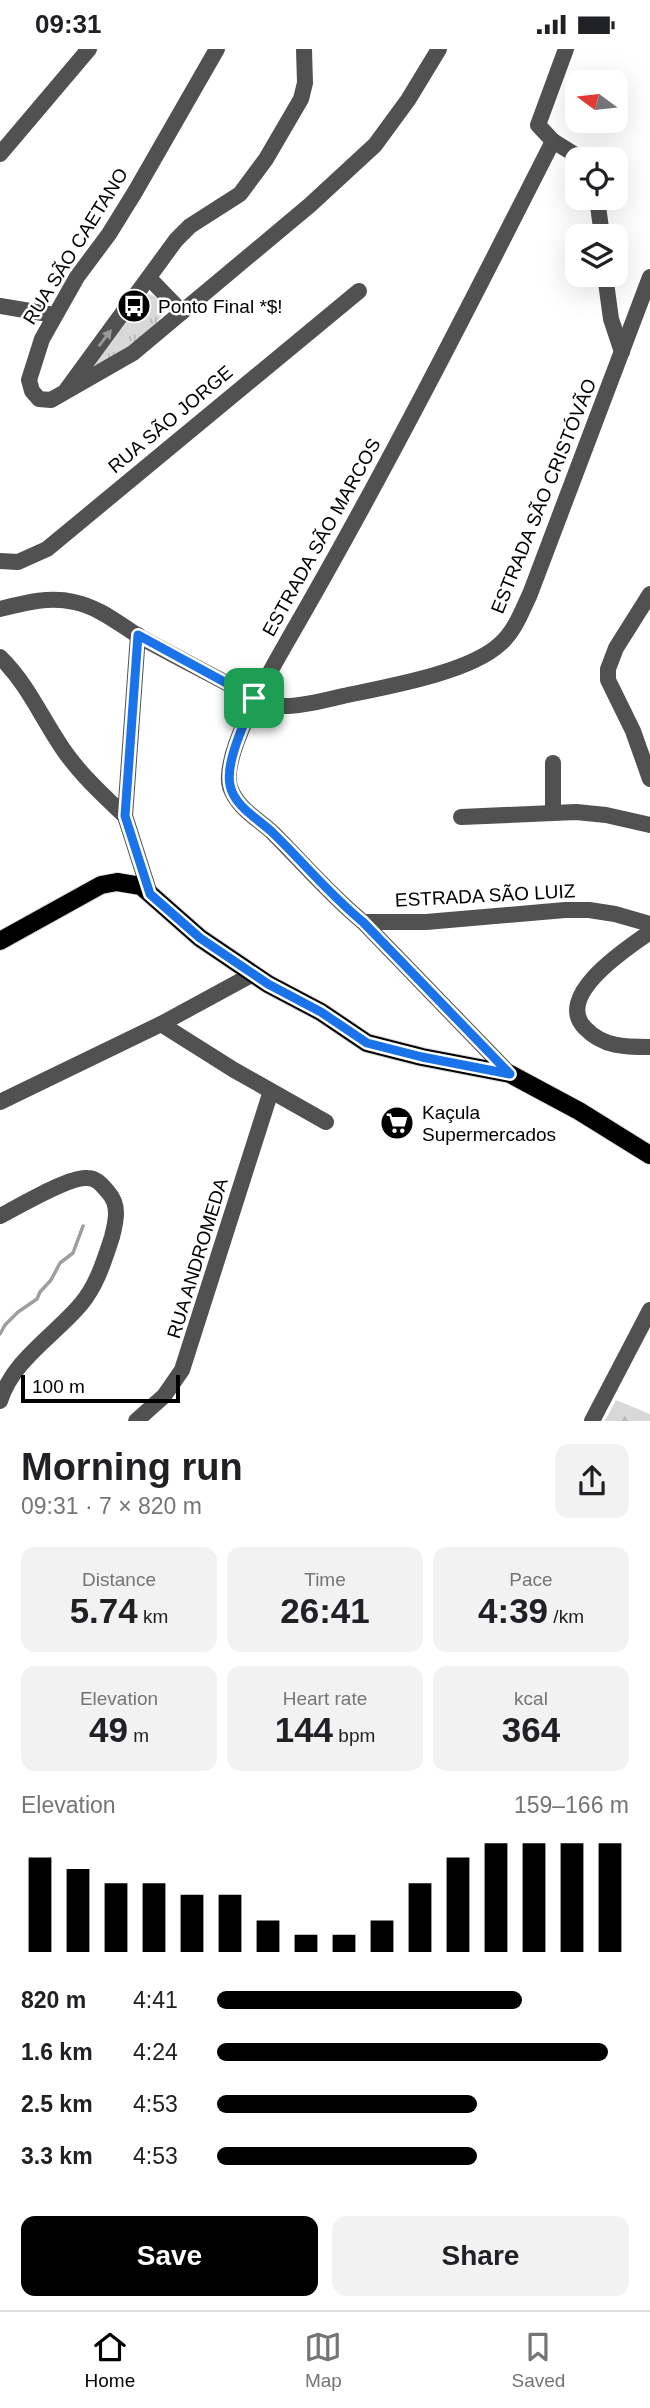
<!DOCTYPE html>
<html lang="en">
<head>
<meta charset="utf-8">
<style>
	body { margin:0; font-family:Helvetica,sans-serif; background:#f2f2f2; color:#202124; height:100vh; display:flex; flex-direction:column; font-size:26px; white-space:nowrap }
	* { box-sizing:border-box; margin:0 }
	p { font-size:23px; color:#757577 }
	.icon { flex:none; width:38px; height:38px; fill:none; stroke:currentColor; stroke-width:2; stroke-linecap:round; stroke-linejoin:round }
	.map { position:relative; height:1372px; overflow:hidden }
	.sheet { display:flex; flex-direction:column; background:#fff; flex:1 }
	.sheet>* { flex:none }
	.needle { width:46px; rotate:285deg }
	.controls { position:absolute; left:565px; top:21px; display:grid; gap:14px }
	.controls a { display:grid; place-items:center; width:63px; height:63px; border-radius:14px; background:#fff; box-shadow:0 7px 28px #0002; font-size:35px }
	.scale { position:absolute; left:21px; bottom:18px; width:159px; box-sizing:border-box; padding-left:7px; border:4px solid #000; border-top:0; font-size:19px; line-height:24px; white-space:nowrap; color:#000; -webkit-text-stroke:5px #fff; paint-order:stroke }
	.pin { position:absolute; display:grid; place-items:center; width:60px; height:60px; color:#fff; margin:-30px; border-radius:14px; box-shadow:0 4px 10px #0006 }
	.round { display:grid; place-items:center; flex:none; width:74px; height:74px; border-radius:14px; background:#f2f2f2 }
	.overview { display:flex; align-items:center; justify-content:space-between; height:119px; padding:0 21px }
	h1 { font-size:38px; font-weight:700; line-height:52px }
	.figures { display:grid; grid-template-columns:repeat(3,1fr); gap:10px; height:119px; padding:7px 21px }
	.figures div { display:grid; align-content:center; border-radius:14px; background:#f2f2f2; text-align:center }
	.figures b { font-size:35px; font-weight:700 }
	.figures small { font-size:19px; font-weight:400 }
	.figures p { font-size:19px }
	.chart { height:196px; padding:14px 21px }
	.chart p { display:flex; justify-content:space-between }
	.chart svg { width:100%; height:126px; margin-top:7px; stroke:#000; stroke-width:6 }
	.primary-button { display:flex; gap:14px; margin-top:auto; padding:14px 21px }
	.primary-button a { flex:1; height:80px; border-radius:14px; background:#000; color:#fff; font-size:28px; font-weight:700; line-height:80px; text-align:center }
	.primary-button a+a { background:#f2f2f2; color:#202124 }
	ul { padding:0 21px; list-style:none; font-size:23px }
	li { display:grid; grid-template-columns:112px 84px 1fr; align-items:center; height:52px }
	li i { height:18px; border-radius:9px; background:#000 }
	.status { display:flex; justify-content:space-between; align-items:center; height:49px; padding:0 35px; background:#fff; direction:ltr }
	.status svg { height:19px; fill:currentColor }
	.tabs { display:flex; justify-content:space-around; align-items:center; height:98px; border-top:2px solid #e0e0e0; background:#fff; font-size:19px; color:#757577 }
	.tabs a { display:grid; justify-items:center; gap:4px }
	.tabs .selected { color:#000 }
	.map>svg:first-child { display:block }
	.forest { fill:url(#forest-firs) }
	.park { fill:url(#park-tufts) }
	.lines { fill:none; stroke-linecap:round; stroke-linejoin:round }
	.stream { stroke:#9f9f9f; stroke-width:3.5 }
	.major-casing { stroke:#dbdbdb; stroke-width:20 }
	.minor { stroke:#515151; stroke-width:16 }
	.major { stroke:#000; stroke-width:18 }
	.oneway { fill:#979797 }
	.route-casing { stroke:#fff; stroke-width:14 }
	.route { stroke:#1a73e8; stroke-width:9 }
	.labels { text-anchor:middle; stroke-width:5; stroke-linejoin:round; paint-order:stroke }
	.street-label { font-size:19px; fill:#000; stroke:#fff }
	.poi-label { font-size:19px; fill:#000; stroke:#fff; text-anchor:start }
</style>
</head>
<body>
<div class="status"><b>09:31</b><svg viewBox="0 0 49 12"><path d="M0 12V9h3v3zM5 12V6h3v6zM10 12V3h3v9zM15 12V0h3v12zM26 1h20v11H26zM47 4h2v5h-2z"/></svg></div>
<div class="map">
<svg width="650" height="1372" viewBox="0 0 650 1372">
	<defs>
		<pattern id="forest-firs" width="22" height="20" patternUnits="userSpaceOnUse" patternTransform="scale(1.75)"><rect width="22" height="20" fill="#d8d8d8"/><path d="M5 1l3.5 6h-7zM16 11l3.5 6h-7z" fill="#b8b8b8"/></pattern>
		<pattern id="park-tufts" width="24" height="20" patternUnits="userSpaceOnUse" patternTransform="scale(1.75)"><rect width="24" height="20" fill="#d8d8d8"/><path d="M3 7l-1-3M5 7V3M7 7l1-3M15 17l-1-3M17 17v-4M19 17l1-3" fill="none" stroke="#b8b8b8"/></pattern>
	</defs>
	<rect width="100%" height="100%" fill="#fff"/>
	<path class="forest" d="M616 1351 650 1365V1372H605Z"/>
	<path class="park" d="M148 245C156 246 162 253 166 261 151 285 121 302 98 319L95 315C108 289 126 263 148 245Z"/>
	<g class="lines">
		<path class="stream" d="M0 1285 5 1276 18 1263 37 1250 40 1243 51 1231 60 1214 73 1204 83 1177"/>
		<defs>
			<path id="major" d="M0 892 101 836 117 833 141 837 200 889 268 935 321 963 367 994 422 1008 510 1025 579 1062 650 1106"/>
		</defs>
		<use href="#major" class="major-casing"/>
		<g class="minor">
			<path d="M217 0 135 143 109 185 77 228 42 290 29 331 32 342 39 350 51 351 133 304 310 156 375 96 408 51 439 0"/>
			<path d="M566 0 538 76 553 92 582 110"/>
			<path d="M0 105 89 0"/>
			<path d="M597 149 602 187"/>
			<path d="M605 226 611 270 622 303"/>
			<path d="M150 230 182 263"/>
			<path d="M0 257 54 266"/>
			<path d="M67 340 176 191 190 177 240 145 266 110 301 50 305 34 304 0"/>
			<path d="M0 512 18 513 47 500 359 242"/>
			<path d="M650 545 616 599 608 620V631L633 682 650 730"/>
			<path d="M0 560C24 554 49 547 74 553 99 558 119 575 140 588 178 609 216 628 254 649 264 653 274 657 285 657 304 657 325 651 343 647 385 638 469 624 500 595 515 582 522 562 530 545L650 228"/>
			<path d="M138 586 125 767 150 845"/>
			<path d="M0 608C28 635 43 672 65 703 82 727 104 747 125 767"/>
			<path d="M553 714V763"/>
			<path d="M461 768 576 763 606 766 650 776"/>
			<path d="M363 873H426L565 861H589L615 865 650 875"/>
			<path d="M650 883C627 899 553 947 585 979 603 998 625 998 650 998"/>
			<path d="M161 975 234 1021 326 1073"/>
			<path d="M510 1025 363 873C330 846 303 814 273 784 258 770 237 759 230 738 220 705 275 614 292 584 385 423 469 258 553 92"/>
			<path d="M0 1053 161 975 253 925"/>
			<path d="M0 1167C18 1158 69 1127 87 1129 97 1129 102 1136 108 1143 120 1156 116 1172 112 1188 104 1212 97 1236 81 1255 54 1287 13 1311 0 1352"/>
			<path d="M136 1372 164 1347 182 1321 271 1042"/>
			<path d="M592 1372 650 1261"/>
		</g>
		<use href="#major" class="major"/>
	</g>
	<defs><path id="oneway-solid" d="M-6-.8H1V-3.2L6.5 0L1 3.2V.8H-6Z" transform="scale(1.75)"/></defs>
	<use class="oneway" href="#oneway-solid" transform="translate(105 289) rotate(-53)"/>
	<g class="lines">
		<defs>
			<path id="route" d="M138 586 254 649C246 672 225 712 230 736 234 757 257 769 272 783 303 813 330 846 363 873L510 1025 422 1008 367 994 321 963 268 935 200 889 150 845 125 767Z"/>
		</defs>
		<use href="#route" class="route-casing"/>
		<use href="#route" class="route"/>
	</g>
	<defs>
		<symbol id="bus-disc" viewBox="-11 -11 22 22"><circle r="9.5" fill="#000" stroke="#fff"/><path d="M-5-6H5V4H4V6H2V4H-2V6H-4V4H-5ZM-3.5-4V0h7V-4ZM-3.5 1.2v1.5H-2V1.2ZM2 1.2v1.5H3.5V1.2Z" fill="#fff"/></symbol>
		<symbol id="supermarket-disc" viewBox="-11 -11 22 22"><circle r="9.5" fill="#000" stroke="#fff"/><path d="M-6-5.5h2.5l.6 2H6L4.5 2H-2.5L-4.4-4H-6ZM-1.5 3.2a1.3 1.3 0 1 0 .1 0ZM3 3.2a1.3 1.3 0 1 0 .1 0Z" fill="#fff"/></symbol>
	</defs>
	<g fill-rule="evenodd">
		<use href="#bus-disc" x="115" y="238" width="38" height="38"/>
		<use href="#supermarket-disc" x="378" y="1055" width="38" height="38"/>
	</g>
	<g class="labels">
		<g class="street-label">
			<text transform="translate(75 197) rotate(-58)" y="7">RUA SÃO CAETANO</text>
			<text transform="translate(170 370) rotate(-40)" y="7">RUA SÃO JORGE</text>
			<text transform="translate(543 447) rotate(-68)" y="7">ESTRADA SÃO CRISTÓVÃO</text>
			<text transform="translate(321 488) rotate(-61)" y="7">ESTRADA SÃO MARCOS</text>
			<text transform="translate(485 846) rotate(-3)" y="7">ESTRADA SÃO LUIZ</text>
			<text transform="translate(197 1209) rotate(-73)" y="7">RUA ANDROMEDA</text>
		</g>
		<g class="poi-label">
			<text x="158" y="264">Ponto Final *$!</text>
			<text x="422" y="1070">Kaçula<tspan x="422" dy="22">Supermercados</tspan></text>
		</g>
	</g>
</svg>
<div class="controls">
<a><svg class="needle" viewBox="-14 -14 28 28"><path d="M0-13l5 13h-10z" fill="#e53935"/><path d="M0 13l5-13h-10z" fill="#757577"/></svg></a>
<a><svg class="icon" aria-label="locate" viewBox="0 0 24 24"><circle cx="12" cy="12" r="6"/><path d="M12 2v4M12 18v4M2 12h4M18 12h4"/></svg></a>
<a><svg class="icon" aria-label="layers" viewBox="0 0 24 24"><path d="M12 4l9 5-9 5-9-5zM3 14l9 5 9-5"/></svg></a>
</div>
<div class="scale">100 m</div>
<div class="pin" style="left:254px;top:649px;background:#1e9e55"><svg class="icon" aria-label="arrive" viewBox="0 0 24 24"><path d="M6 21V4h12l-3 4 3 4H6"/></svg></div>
</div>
<section class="sheet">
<div class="overview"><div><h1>Morning run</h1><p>09:31 · 7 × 820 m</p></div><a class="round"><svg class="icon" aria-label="share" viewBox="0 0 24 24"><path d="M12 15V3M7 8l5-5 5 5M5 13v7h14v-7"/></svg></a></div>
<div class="figures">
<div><p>Distance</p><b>5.74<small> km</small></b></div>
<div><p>Time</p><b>26:41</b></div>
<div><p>Pace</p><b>4:39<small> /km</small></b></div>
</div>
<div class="figures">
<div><p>Elevation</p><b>49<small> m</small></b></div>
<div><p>Heart rate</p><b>144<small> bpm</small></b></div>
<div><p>kcal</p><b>364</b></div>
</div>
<div class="chart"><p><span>Elevation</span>159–166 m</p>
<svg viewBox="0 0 160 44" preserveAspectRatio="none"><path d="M5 44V11M15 44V15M25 44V20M35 44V20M45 44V24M55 44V24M65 44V33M75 44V38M85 44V38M95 44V33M105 44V20M115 44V11M125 44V6M135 44V6M145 44V6M155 44V6"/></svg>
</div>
<ul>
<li><b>820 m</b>4:41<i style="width:74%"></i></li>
<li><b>1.6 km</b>4:24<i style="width:95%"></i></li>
<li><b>2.5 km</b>4:53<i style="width:63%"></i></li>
<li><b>3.3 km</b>4:53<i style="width:63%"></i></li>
</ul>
<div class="primary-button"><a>Save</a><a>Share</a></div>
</section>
<nav class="tabs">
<a class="selected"><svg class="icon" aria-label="home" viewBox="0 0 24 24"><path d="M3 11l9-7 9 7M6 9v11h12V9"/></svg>Home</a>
<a><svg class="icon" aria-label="map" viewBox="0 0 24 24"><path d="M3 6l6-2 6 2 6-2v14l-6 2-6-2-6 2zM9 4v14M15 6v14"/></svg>Map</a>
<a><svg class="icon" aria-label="saved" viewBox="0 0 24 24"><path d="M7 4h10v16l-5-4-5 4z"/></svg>Saved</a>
</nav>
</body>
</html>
